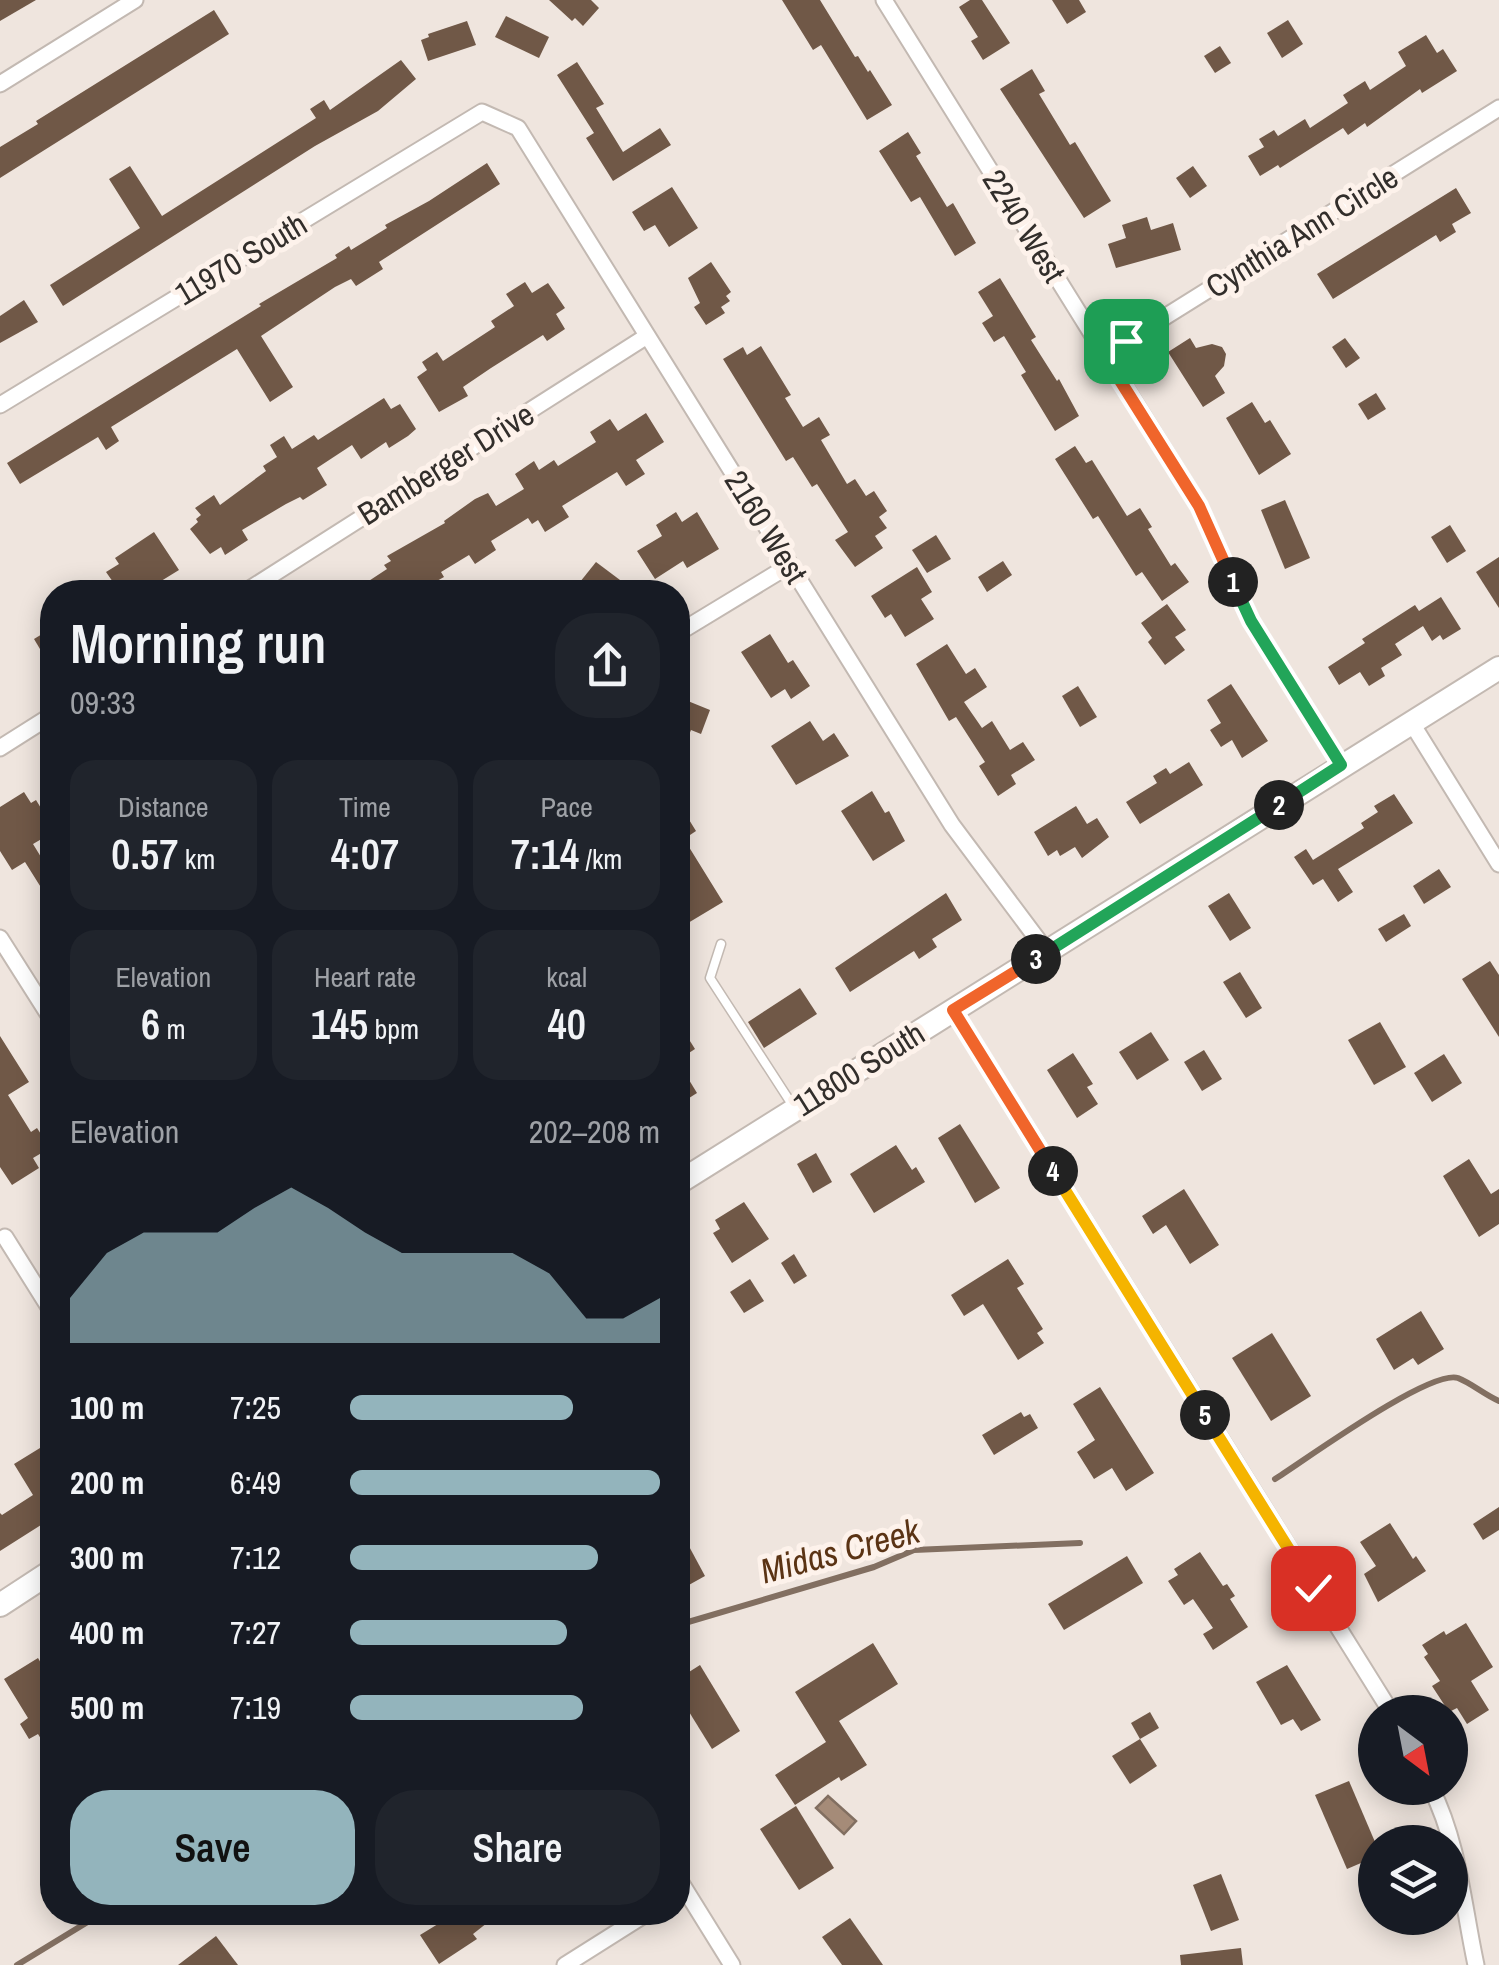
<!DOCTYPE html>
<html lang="en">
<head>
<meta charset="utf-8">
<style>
	body { margin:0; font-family:"Archivo Narrow",sans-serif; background:#20242c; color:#f1f3f6; height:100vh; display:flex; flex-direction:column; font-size:38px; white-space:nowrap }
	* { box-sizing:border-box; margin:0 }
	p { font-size:32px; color:#9ea1a6 }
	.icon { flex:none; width:55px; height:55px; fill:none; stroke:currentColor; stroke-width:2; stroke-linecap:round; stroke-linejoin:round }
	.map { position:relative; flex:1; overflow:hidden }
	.side { position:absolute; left:40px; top:580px; width:650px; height:1345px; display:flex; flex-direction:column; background:#171b24; border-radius:40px; box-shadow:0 5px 25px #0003 }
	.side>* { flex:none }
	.needle { width:65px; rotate:148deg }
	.buttons { position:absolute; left:1358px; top:1695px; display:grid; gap:20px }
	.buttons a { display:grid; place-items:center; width:110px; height:110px; border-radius:50%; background:#171b24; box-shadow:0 5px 25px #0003; font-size:50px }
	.pin { position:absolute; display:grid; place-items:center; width:85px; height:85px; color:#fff; margin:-42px; border-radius:20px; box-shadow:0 5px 15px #0006 }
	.km { position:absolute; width:50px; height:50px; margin:-25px; border-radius:50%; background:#222; color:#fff; font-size:28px; line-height:50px; text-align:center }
	.round { display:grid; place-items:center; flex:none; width:105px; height:105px; border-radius:40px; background:#20242c }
	.head { display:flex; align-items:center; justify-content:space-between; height:170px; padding:0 30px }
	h1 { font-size:55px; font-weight:600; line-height:75px }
	.metrics { display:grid; grid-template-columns:repeat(3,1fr); gap:15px; height:170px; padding:10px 30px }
	.metrics div { display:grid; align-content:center; border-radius:25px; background:#20242c; text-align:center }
	.metrics b { font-size:42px; font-weight:600 }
	.metrics small { font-size:28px; font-weight:400 }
	.metrics p { font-size:28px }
	.chart { height:280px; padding:20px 30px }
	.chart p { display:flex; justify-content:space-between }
	.chart svg { width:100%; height:180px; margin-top:10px; fill:#93b4bc; opacity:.7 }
	.button { display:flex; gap:20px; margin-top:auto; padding:20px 30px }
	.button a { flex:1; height:115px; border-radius:40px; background:#93b4bc; color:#111; font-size:40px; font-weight:600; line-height:115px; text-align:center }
	.button a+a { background:#20242c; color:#f1f3f6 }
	ul { padding:0 30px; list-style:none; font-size:32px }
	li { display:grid; grid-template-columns:160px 120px 1fr; align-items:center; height:75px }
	li i { height:25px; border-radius:12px; background:#93b4bc }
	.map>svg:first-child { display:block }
	.water { fill:#a58b78; stroke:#826f61; stroke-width:2.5 }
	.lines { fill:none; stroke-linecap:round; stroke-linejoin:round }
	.stream { stroke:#826f61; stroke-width:6 }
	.building { fill:#705847 }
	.lane-casing { stroke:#c3b9b2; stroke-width:11 }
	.street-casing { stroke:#c3b9b2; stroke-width:19 }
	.secondary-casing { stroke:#c3b9b2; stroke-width:26 }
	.lane { stroke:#fff; stroke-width:8 }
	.street { stroke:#fff; stroke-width:15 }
	.secondary { stroke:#fff; stroke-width:22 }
	.split-1-casing { stroke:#fff; stroke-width:20 }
	.split-2-casing { stroke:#fff; stroke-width:20 }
	.split-3-casing { stroke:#fff; stroke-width:20 }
	.split-4-casing { stroke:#fff; stroke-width:20 }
	.split-5-casing { stroke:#fff; stroke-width:20 }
	.split-6-casing { stroke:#fff; stroke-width:20 }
	.split-1 { stroke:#f0652b; stroke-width:12 }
	.split-2 { stroke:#22a559; stroke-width:12 }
	.split-3 { stroke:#22a559; stroke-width:12 }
	.split-4 { stroke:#f0652b; stroke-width:12 }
	.split-5 { stroke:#f5b400; stroke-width:12 }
	.split-6 { stroke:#f5b400; stroke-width:12 }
	.labels { text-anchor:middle; stroke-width:10; stroke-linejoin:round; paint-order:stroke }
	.street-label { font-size:32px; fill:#322e2b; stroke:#fdf2eb }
	.water-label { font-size:35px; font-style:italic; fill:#5a3314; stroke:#fdf2eb }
</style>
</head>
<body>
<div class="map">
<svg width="1499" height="1965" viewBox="0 0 1499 1965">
	<rect width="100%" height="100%" fill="#efe5de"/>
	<path class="water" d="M828 1796 856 1821 844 1834 816 1808Z"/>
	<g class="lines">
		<g class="stream">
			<path d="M1275 1479C1305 1460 1430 1369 1458 1378 1471 1383 1485 1395 1499 1401"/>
			<path d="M678 1625 874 1567 914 1550 1080 1543"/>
			<path d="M17 1965 104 1912"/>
		</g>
	</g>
	<g class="building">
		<path d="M0 0H36L0 21Z"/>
		<path d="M549 0H591L599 8 583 26 575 18 572 21Z"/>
		<path d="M782 0H820L855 57 858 56 868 72 870 70 892 105 867 120 821 45 813 50Z"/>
		<path d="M970 0H982L1010 43 983 60 971 41 978 37 959 7Z"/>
		<path d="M1052 0H1079L1086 12 1067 24Z"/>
		<path d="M214 10 229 34 0 178V147L38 124 36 121Z"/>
		<path d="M506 16 549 37 539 58 495 37Z"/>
		<path d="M1288 20 1303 44 1282 58 1267 33Z"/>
		<path d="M467 21 476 45 428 61 421 40 429 37 428 34Z"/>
		<path d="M1426 35 1437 53 1443 49 1457 71 1422 93 1420 89 1367 127 1365 123 1348 135 1343 128 1280 168 1278 165 1260 176 1248 156 1264 147 1259 139 1274 130 1278 136 1305 119 1310 128 1348 103 1343 95 1365 81 1370 90 1406 66 1398 52Z"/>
		<path d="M1220 46 1231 63 1215 73 1204 56Z"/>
		<path d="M401 60 416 79 378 111 315 146 63 306 50 285 140 228 109 179 130 166 162 216 316 118 310 109 324 100 330 110Z"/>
		<path d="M577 62 604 104 596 108 623 152 660 128 671 145 613 181 586 138 594 133 557 75Z"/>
		<path d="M1032 69 1045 91 1039 94 1070 145 1075 142 1111 201 1084 218 1000 89Z"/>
		<path d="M908 132 921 153 916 156 947 207 953 203 976 243 955 256 920 197 911 202 879 151Z"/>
		<path d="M487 163 500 184 379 262 383 269 356 286 351 279 335 287 261 336 293 387 270 402 237 349 111 427 119 441 106 450 98 437 20 484 7 463 261 306 259 304 337 258 335 255 349 246 351 250 387 228 385 225 429 201Z"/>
		<path d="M1193 166 1207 186 1190 198 1176 178Z"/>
		<path d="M672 187 698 228 669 247 655 225 644 231 632 212Z"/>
		<path d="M1456 188 1471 213 1452 224 1456 232 1440 242 1436 235 1333 299 1317 274Z"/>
		<path d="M1147 217 1151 230 1173 223 1181 250 1116 268 1108 244 1126 238 1122 225Z"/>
		<path d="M711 262 731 292 726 296 730 301 721 307 725 313 706 325 694 307 700 303 688 278Z"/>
		<path d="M1000 278 1036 337 1031 340 1057 381 1059 379 1079 416 1055 431 1021 375 1026 372 1004 336 994 342 982 323 993 316 978 292Z"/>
		<path d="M525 282 532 293 548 283 565 308 556 314 565 329 547 341 543 335 491 368 463 387 468 396 439 412 417 377 427 370 422 362 437 352 443 361 495 327 491 321 514 306 506 294Z"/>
		<path d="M24 300 38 322 0 343V316Z"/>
		<path d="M1190 338 1196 348 1212 344 1222 347 1226 354 1224 366 1215 376 1225 393 1203 407 1168 352Z"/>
		<path d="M1345 338 1360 358 1346 368 1332 347Z"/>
		<path d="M761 346 791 395 785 398 803 427 819 417 830 435 821 440 847 484 855 479 866 496 874 491 887 511 879 517 887 528 875 536 883 548 855 567 835 540 848 532 817 484 812 487 793 457 786 461 723 359 743 347 747 355Z"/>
		<path d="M1376 393 1386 409 1368 420 1358 404Z"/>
		<path d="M384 398 391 409 400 404 416 429 408 436 389 448 386 442 361 459 352 445 317 468 327 485 303 500 300 497 286 504 242 530 248 540 225 555 221 547 210 554 190 529 198 522 196 519 201 515 195 508 214 495 220 505 266 471 263 466 277 457 270 445 284 436 292 449 314 435 318 440Z"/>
		<path d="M1252 402 1265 423 1270 420 1291 454 1259 475 1226 418Z"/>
		<path d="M646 413 664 442 636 460 645 474 626 486 617 472 562 506 569 517 545 532 538 520 532 524 528 518 491 541 496 550 475 564 469 555 441 572 444 577 435 582 442 592H352L387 569 384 565 391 561 387 556 445 523 444 521 475 499 488 493 496 506 524 489 515 474 534 461 539 470 554 460 558 466 596 442 590 432 610 419 618 431Z"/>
		<path d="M1075 446 1086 463 1092 460 1127 516 1140 508 1152 527 1148 529 1171 566 1175 563 1189 582 1162 601 1142 572 1136 576 1098 516 1093 519 1055 459Z"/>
		<path d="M1285 500 1310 558 1285 569 1261 510Z"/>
		<path d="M676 512 682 522 697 512 719 549 687 568 683 561 655 579 637 551 662 536 656 525Z"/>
		<path d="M1450 525 1466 551 1447 563 1431 537Z"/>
		<path d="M154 532 179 570 153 586 157 592H120L106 572 119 564 115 558Z"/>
		<path d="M936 535 951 559 927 573 912 550Z"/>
		<path d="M1499 557V608L1476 572Z"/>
		<path d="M1003 561 1012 575 987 592 978 577Z"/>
		<path d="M596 562 636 592H572Z"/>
		<path d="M917 567 932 592 921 599 934 619 905 637 891 614 885 618 871 596Z"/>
		<path d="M1441 597 1461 629 1443 640 1440 635 1432 641 1423 626 1395 644 1402 655 1381 668 1385 676 1369 686 1360 672 1339 685 1328 667 1365 643 1362 639 1415 605 1419 611Z"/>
		<path d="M1167 604 1186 630 1175 637 1185 650 1165 665 1148 642 1152 638 1141 623Z"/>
		<path d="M52 628V669L34 639Z"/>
		<path d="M770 634 788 663 793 660 810 686 791 699 785 689 771 698 741 652Z"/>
		<path d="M947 644 966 674 975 668 987 687 964 702 982 728 992 721 1010 750 1023 742 1035 760 1011 775 1016 784 998 796 979 766 985 762 956 717 949 721 916 664Z"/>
		<path d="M1231 684 1268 741 1242 758 1232 740 1221 747 1210 730 1221 723 1207 700Z"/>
		<path d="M1078 686 1097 717 1080 727 1062 696Z"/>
		<path d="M678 697 710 710 701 734 691 730 678 762Z"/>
		<path d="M810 721 823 741 834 733 849 756 796 785 771 746Z"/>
		<path d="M1189 762 1203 785 1140 824 1126 802 1157 783 1153 776 1166 768 1170 774Z"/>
		<path d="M872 791 885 813 889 811 905 841 873 861 841 811Z"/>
		<path d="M24 792 31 803 36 800 47 818 41 821 50 834 33 844 52 875V905L25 862 12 870 0 851V807Z"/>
		<path d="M1394 794 1413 823 1338 869 1353 892 1338 902 1323 879 1313 885 1294 857 1306 849 1313 860 1364 828 1361 823 1378 812 1374 806Z"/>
		<path d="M678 802 696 831 684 839 723 902 688 923 678 907Z"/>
		<path d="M1076 806 1087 824 1097 818 1109 837 1082 858 1075 847 1060 856 1057 850 1048 856 1034 832Z"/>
		<path d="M1439 869 1451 887 1424 904 1413 886Z"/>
		<path d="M946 893 962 920 932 939 937 947 919 959 914 951 850 992 835 968Z"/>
		<path d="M1229 893 1251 928 1230 941 1208 906Z"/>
		<path d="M1404 914 1411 926 1386 942 1378 929Z"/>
		<path d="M1490 961 1499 975V1037L1462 979Z"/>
		<path d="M1240 972 1262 1008 1246 1018 1223 982Z"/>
		<path d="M800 988 817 1014 764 1048 748 1022Z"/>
		<path d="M678 1022 695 1049 678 1060Z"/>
		<path d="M1380 1022 1406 1067 1374 1085 1348 1040Z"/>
		<path d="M1151 1032 1169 1060 1137 1080 1119 1052Z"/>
		<path d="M0 1036 29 1082 8 1095 31 1132 37 1128 50 1148 33 1158 39 1168 12 1185 0 1167Z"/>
		<path d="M1204 1050 1222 1079 1202 1091 1184 1062Z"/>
		<path d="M1073 1053 1093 1084 1087 1087 1098 1104 1077 1118 1047 1070Z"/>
		<path d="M1444 1054 1462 1083 1432 1102 1414 1073Z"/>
		<path d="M678 1062 697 1093 678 1105Z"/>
		<path d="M960 1124 1000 1188 975 1203 938 1138Z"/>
		<path d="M896 1145 912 1170 916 1167 925 1182 874 1213 850 1174Z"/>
		<path d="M816 1153 832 1182 813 1193 797 1164Z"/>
		<path d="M1469 1159 1491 1194 1499 1189V1224L1479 1237 1443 1176Z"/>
		<path d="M1184 1189 1219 1245 1190 1264 1166 1225 1153 1234 1142 1216Z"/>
		<path d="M744 1202 769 1239 732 1263 713 1233 720 1229 715 1220Z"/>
		<path d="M794 1254 807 1276 794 1284 781 1263Z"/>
		<path d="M1008 1259 1024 1284 1017 1288 1043 1329 1037 1333 1044 1343 1018 1360 983 1304 964 1316 951 1295Z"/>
		<path d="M750 1279 764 1301 744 1313 730 1292Z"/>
		<path d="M1421 1311 1444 1349 1418 1365 1413 1358 1394 1370 1376 1339Z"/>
		<path d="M1272 1333 1311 1396 1271 1421 1232 1358Z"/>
		<path d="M1100 1387 1154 1473 1126 1491 1112 1468 1094 1479 1077 1452 1095 1440 1073 1404Z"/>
		<path d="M1021 1412 1024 1417 1030 1414 1038 1428 994 1455 982 1435Z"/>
		<path d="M40 1448 52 1468 44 1473 52 1486V1518L0 1551V1513L2 1515 33 1495 14 1464Z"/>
		<path d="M1499 1507V1530L1483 1540 1473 1524Z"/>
		<path d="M1390 1523 1413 1559 1416 1556 1426 1571 1378 1602 1364 1574 1376 1566 1360 1542Z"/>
		<path d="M678 1526 705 1576 678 1591Z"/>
		<path d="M1200 1552 1223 1586 1227 1584 1235 1596 1230 1599 1248 1627 1213 1650 1203 1634 1213 1628 1193 1599 1184 1605 1168 1581 1178 1575 1174 1569Z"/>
		<path d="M1127 1556 1143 1583 1064 1630 1048 1604Z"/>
		<path d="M1466 1623 1493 1667 1471 1681 1489 1710 1467 1724 1457 1708 1449 1712 1432 1686 1440 1681 1424 1657 1428 1654 1422 1645 1444 1631 1446 1635Z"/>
		<path d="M873 1643 898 1684 839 1721 867 1765 841 1781 839 1777 795 1805 775 1775 826 1742 795 1692Z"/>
		<path d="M38 1658 52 1682V1757L38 1734 29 1739 20 1724 28 1718 4 1679Z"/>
		<path d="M700 1665 740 1731 712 1749 678 1694V1679Z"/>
		<path d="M1287 1665 1321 1720 1301 1731 1293 1719 1281 1725 1256 1682Z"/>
		<path d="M1150 1712 1159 1728 1140 1739 1131 1723Z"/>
		<path d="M1140 1739 1157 1766 1130 1784 1112 1756Z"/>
		<path d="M1349 1781 1375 1842V1857L1347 1869 1315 1795Z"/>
		<path d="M796 1806 834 1868 799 1890 760 1829Z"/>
		<path d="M1221 1874 1239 1920 1211 1931 1193 1885Z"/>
		<path d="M430 1912H501L473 1934 477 1939 439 1964 420 1935 438 1924Z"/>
		<path d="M850 1918 883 1965H842L822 1937Z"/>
		<path d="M216 1936 238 1965H178Z"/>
		<path d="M1241 1948 1243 1965H1181L1180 1955Z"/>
	</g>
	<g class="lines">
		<defs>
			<path id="lane" d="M721 944 710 978 793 1106"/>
			<g id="street">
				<path d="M884 0 1199 506 1251 621 1341 765"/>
				<path d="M0 84 135 0"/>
				<path d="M1104 355 1499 108"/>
				<path d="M0 405 482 112 518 128 952 825 1047 952"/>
				<path d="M245 592 647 336"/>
				<path d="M678 633 790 565"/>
				<path d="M1411 722 1499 864"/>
				<path d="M0 748 52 715"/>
				<path d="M0 938 52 1020"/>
				<path d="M953 1010 1391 1712"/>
				<path d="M5 1237 52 1312"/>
				<path d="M1431 1788C1459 1844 1463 1905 1476 1965"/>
				<path d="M678 1878 732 1965"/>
				<path d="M565 1965 649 1912"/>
			</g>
			<g id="secondary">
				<path d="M678 1183 1499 668"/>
				<path d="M0 1605 52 1571"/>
			</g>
		</defs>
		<use href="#lane" class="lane-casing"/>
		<use href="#street" class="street-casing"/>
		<use href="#secondary" class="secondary-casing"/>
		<use href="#lane" class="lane"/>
		<use href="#street" class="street"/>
		<use href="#secondary" class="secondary"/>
	</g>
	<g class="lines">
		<defs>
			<path id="split-1" d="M1126 341 1104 355 1199 506 1233 582"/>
			<path id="split-2" d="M1233 582 1251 621 1341 765 1279 805"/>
			<path id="split-3" d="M1036 959 1279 805"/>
			<path id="split-4" d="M1036 959 953 1010 1053 1171"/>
			<path id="split-5" d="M1053 1171 1205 1415"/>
			<path id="split-6" d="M1205 1415 1313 1588"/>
		</defs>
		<use href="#split-1" class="split-1-casing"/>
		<use href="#split-2" class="split-2-casing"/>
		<use href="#split-3" class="split-3-casing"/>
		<use href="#split-4" class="split-4-casing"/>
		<use href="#split-5" class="split-5-casing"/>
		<use href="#split-6" class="split-6-casing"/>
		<use href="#split-1" class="split-1"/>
		<use href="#split-2" class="split-2"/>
		<use href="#split-3" class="split-3"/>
		<use href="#split-4" class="split-4"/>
		<use href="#split-5" class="split-5"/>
		<use href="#split-6" class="split-6"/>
	</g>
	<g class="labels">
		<g class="street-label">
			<text transform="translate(1024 226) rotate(58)" y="11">2240 West</text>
			<text transform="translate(1302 232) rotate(-32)" y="11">Cynthia Ann Circle</text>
			<text transform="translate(241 259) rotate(-31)" y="11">11970 South</text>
			<text transform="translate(446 464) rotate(-32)" y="11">Bamberger Drive</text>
			<text transform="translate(766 527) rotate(58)" y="11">2160 West</text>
			<text transform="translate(859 1069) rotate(-32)" y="11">11800 South</text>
		</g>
		<g class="water-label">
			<text transform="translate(840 1551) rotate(-15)" y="12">Midas Creek</text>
		</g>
	</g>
</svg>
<div class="buttons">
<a><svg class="needle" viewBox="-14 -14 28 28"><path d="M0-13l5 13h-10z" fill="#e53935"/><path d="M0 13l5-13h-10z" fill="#9ea1a6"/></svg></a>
<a><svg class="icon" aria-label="layers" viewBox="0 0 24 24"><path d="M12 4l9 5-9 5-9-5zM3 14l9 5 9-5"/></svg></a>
</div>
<div class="pin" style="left:1126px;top:341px;background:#1e9e55"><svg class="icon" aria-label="arrive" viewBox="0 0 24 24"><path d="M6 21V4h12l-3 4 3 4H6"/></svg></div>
<div class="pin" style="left:1313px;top:1588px;background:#d93025"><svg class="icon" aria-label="check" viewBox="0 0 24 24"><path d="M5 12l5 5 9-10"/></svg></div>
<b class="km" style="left:1233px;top:582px">1</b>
<b class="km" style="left:1279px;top:805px">2</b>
<b class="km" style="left:1036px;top:959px">3</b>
<b class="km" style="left:1053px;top:1171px">4</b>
<b class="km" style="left:1205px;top:1415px">5</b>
<section class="side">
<div class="head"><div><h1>Morning run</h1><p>09:33</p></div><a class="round"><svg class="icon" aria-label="share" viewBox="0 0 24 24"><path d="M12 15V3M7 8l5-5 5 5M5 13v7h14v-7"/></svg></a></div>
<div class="metrics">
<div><p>Distance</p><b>0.57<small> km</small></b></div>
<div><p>Time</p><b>4:07</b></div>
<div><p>Pace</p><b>7:14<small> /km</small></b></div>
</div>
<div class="metrics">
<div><p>Elevation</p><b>6<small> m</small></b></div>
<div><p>Heart rate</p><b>145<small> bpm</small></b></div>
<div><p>kcal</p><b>40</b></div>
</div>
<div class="chart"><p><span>Elevation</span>202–208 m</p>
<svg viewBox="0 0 160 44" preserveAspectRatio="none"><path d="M0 44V33L10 22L20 17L30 17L40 17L50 11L60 6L70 11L80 17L90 22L100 22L110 22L120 22L130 27L140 38L150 38L160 33V44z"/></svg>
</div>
<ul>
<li><b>100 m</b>7:25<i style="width:72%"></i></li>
<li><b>200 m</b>6:49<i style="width:100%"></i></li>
<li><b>300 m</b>7:12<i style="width:80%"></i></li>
<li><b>400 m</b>7:27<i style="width:70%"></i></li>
<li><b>500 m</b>7:19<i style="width:75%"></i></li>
</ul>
<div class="button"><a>Save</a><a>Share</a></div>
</section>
</div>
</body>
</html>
